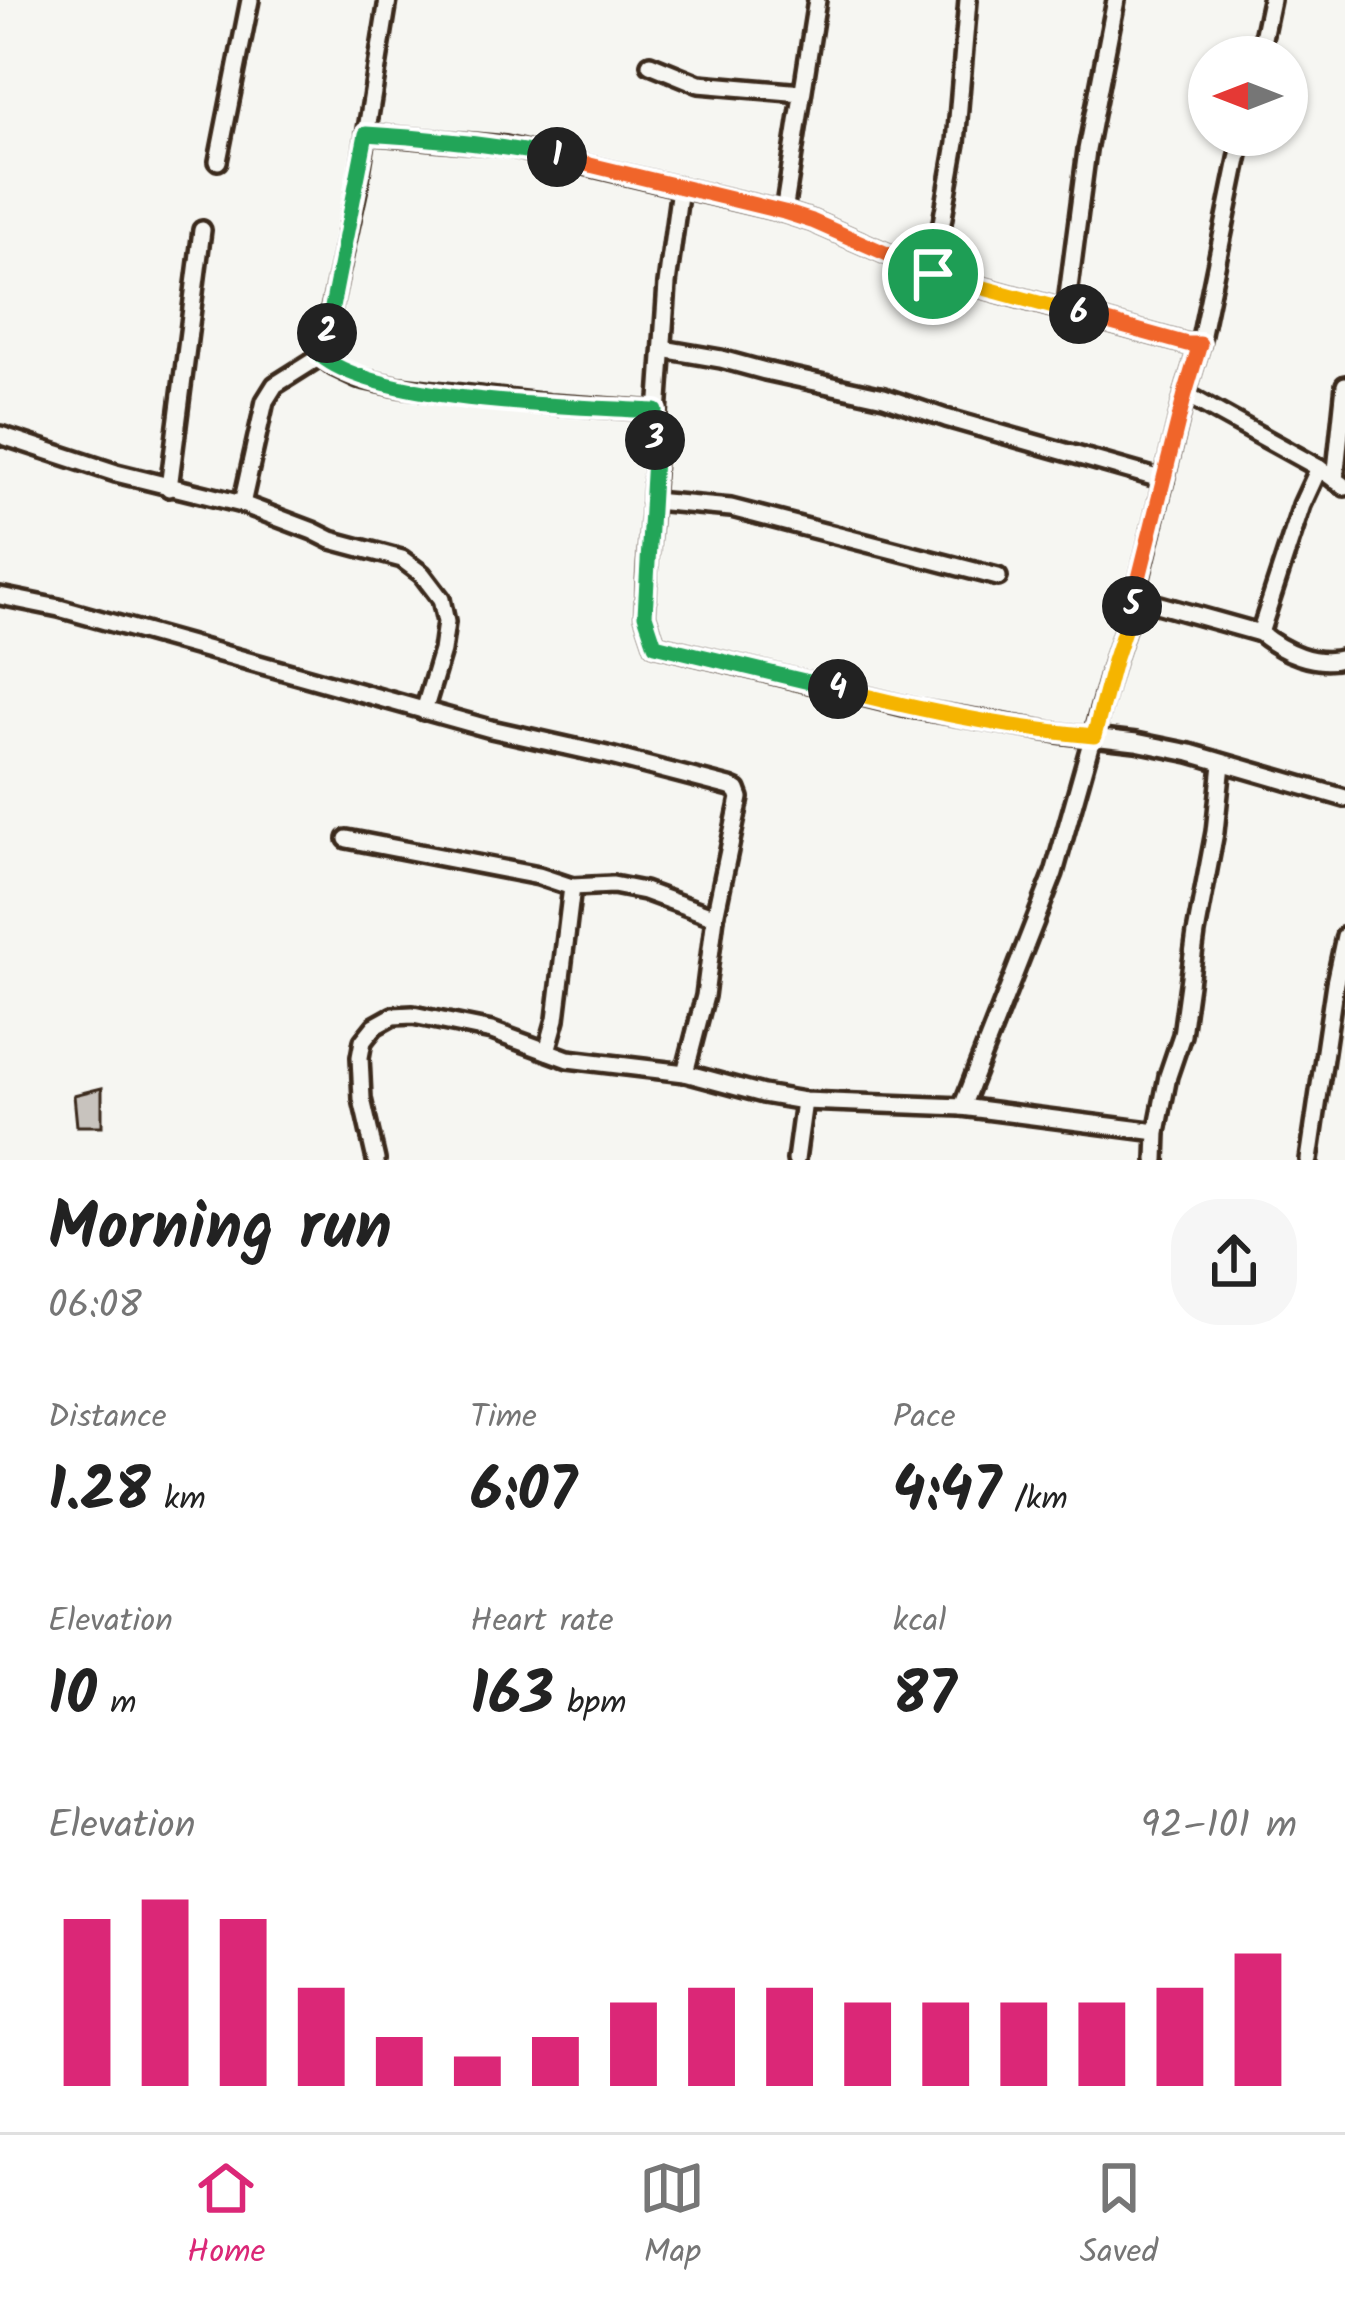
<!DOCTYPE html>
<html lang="en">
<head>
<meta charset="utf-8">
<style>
	body { margin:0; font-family:Kalam,sans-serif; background:#f6f6f6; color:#222; height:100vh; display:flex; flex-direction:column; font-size:45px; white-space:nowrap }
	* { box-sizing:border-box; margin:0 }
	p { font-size:39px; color:#767676 }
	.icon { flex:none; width:66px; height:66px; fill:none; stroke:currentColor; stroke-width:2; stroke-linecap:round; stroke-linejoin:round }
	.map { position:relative; height:1160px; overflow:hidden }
	.panel { display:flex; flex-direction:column; background:#fff; flex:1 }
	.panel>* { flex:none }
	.needle { width:78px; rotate:270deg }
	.fabs { position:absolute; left:1188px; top:36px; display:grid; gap:24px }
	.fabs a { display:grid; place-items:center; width:120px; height:120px; border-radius:50%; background:#fff; box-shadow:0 3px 9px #0004; font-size:60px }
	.pin { position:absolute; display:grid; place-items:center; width:102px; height:102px; color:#fff; margin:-51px; border:6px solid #fff; border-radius:50%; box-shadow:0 3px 12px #0007 }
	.km { position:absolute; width:60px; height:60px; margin:-30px; border-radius:50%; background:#222; color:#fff; font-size:33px; line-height:60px; text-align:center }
	.round { display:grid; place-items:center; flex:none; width:126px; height:126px; border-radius:48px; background:#f6f6f6 }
	.head { display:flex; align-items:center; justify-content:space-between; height:204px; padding:0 48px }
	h1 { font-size:66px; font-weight:600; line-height:90px }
	.figures { display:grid; grid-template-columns:repeat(3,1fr); gap:18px; height:204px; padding:12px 48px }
	.figures div { display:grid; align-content:center }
	.figures b { font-size:60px; font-weight:600 }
	.figures small { font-size:33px; font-weight:400 }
	.figures p { font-size:33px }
	.chart { height:336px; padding:24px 48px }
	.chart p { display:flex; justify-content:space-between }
	.chart svg { width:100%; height:216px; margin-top:12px; stroke:#db2777; stroke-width:6 }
	.menu { display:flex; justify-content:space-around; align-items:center; height:168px; border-top:3px solid #e0e0e0; background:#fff; font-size:33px; color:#767676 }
	.menu a { display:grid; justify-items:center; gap:6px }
	.menu .active { color:#db2777 }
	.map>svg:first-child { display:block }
	.building { fill:#c8c3be; stroke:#3b2a1e; stroke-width:3 }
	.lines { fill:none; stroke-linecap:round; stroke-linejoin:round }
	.minor-casing { stroke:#3b2a1e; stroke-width:24 }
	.minor { stroke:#f6f6f2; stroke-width:15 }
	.split-1-casing { stroke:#fff; stroke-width:24 }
	.split-2-casing { stroke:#fff; stroke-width:24 }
	.split-3-casing { stroke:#fff; stroke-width:24 }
	.split-4-casing { stroke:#fff; stroke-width:24 }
	.split-5-casing { stroke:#fff; stroke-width:24 }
	.split-6-casing { stroke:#fff; stroke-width:24 }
	.split-7-casing { stroke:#fff; stroke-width:24 }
	.split-1 { stroke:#f0652b; stroke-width:15 }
	.split-2 { stroke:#22a559; stroke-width:15 }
	.split-3 { stroke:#22a559; stroke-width:15 }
	.split-4 { stroke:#22a559; stroke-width:15 }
	.split-5 { stroke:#f5b400; stroke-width:15 }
	.split-6 { stroke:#f0652b; stroke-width:15 }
	.split-7 { stroke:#f5b400; stroke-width:15 }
</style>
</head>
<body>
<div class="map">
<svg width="1345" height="1160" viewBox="0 0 1345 1160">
	<rect width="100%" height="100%" fill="#f6f6f2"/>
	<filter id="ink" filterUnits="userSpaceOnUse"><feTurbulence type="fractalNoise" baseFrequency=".00833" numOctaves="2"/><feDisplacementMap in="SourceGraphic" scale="24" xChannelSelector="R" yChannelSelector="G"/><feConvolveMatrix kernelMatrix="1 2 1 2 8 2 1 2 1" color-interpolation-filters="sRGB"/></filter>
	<g filter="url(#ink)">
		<path class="building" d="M102 1088V1126H77L74 1095Z"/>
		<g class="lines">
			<defs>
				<g id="minor">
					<path d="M1259 57 1271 0"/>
					<path d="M650 64 699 84 802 93"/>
					<path d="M366 134 505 146 784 212 812 221 933 274 1187 344H1200L1185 394 1135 598 1114 661 1054 873 962 1107"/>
					<path d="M218 161 250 0"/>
					<path d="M680 188 667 284 647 573 645 615 655 645 916 709 1058 733 1136 742 1190 753 1345 798"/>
					<path d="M784 212 817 0"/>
					<path d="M933 274 956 143 968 0"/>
					<path d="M1066 311 1087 150 1116 0"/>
					<path d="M1200 344 1243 135"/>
					<path d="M663 349 721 359 765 371 884 397 946 418 1164 480"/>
					<path d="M321 356 335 367 358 378 399 387 549 404 656 411"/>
					<path d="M1185 394 1319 468 1345 487"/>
					<path d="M0 435 116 473 242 504 313 531 331 540 402 559 422 574 441 599 446 622 442 651 424 711"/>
					<path d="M1335 480 1345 385"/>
					<path d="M169 488 202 230"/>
					<path d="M653 501 731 508 998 577"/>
					<path d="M242 504 265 401 275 385 321 356 357 191 388 0"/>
					<path d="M0 596 59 608 491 729 607 755 730 787 737 790 740 798 715 917 644 891 613 885 572 887 539 876 347 839"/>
					<path d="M1135 598 1260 633C1283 652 1315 667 1345 658"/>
					<path d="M1260 633 1302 505 1319 468"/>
					<path d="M547 1051 556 1019 572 887"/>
					<path d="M685 1073 705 996 715 917"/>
					<path d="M376 1160 362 1099 360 1057 363 1041 375 1026 393 1016 413 1015 492 1031 568 1059 685 1073 763 1094 804 1101 962 1107 1157 1132"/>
					<path d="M796 1160 804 1101"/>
					<path d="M1156 1160 1157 1132 1168 1076 1182 1035 1196 933 1215 832 1222 764"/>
					<path d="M1309 1160 1335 983 1345 936"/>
				</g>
			</defs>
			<use href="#minor" class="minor-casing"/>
			<use href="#minor" class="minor"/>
		</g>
	</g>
	<g class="lines" filter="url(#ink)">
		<defs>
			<path id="split-1" d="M557 157 784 212 812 221 933 274"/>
			<path id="split-2" d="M327 333 366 134C431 138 493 144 557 157"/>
			<path id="split-3" d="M327 333 321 356C380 404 576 406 656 411L655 440"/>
			<path id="split-4" d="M655 440 645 615 655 645 838 689"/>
			<path id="split-5" d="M838 689C922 711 1008 728 1094 736L1114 661 1132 606"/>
			<path id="split-6" d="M1079 314 1187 344H1200L1185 394 1132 606"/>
			<path id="split-7" d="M933 274 1079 314"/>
		</defs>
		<use href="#split-1" class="split-1-casing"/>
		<use href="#split-2" class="split-2-casing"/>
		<use href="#split-3" class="split-3-casing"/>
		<use href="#split-4" class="split-4-casing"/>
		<use href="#split-5" class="split-5-casing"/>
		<use href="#split-6" class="split-6-casing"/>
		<use href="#split-7" class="split-7-casing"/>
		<use href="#split-1" class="split-1"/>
		<use href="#split-2" class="split-2"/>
		<use href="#split-3" class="split-3"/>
		<use href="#split-4" class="split-4"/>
		<use href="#split-5" class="split-5"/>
		<use href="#split-6" class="split-6"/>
		<use href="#split-7" class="split-7"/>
	</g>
</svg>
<div class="fabs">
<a><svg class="needle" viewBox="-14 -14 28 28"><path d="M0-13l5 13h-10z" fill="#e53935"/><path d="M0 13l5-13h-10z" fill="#767676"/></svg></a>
</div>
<div class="pin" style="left:933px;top:274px;background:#1e9e55"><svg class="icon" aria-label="arrive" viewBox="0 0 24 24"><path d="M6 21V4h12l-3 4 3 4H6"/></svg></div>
<b class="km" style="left:557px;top:157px">1</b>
<b class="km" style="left:327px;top:333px">2</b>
<b class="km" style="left:655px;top:440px">3</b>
<b class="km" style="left:838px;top:689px">4</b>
<b class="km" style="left:1132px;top:606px">5</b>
<b class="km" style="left:1079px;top:314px">6</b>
</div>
<section class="panel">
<div class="head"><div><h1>Morning run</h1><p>06:08</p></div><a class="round"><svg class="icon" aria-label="share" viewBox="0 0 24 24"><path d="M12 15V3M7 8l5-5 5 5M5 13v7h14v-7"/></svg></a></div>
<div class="figures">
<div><p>Distance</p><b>1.28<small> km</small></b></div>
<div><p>Time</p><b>6:07</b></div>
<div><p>Pace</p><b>4:47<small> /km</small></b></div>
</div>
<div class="figures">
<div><p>Elevation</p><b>10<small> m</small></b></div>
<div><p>Heart rate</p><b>163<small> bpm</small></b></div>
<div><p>kcal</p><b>87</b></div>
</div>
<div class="chart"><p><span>Elevation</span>92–101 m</p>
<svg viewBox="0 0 160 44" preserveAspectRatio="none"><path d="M5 44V10M15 44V6M25 44V10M35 44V24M45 44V34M55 44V38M65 44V34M75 44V27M85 44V24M95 44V24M105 44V27M115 44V27M125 44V27M135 44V27M145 44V24M155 44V17"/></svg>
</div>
</section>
<nav class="menu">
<a class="active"><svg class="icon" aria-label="home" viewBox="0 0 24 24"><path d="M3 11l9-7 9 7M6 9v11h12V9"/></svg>Home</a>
<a><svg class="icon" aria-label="map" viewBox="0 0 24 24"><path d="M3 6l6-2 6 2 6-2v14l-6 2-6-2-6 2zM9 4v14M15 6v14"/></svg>Map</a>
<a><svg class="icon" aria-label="saved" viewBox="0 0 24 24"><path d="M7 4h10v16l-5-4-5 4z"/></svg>Saved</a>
</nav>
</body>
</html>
